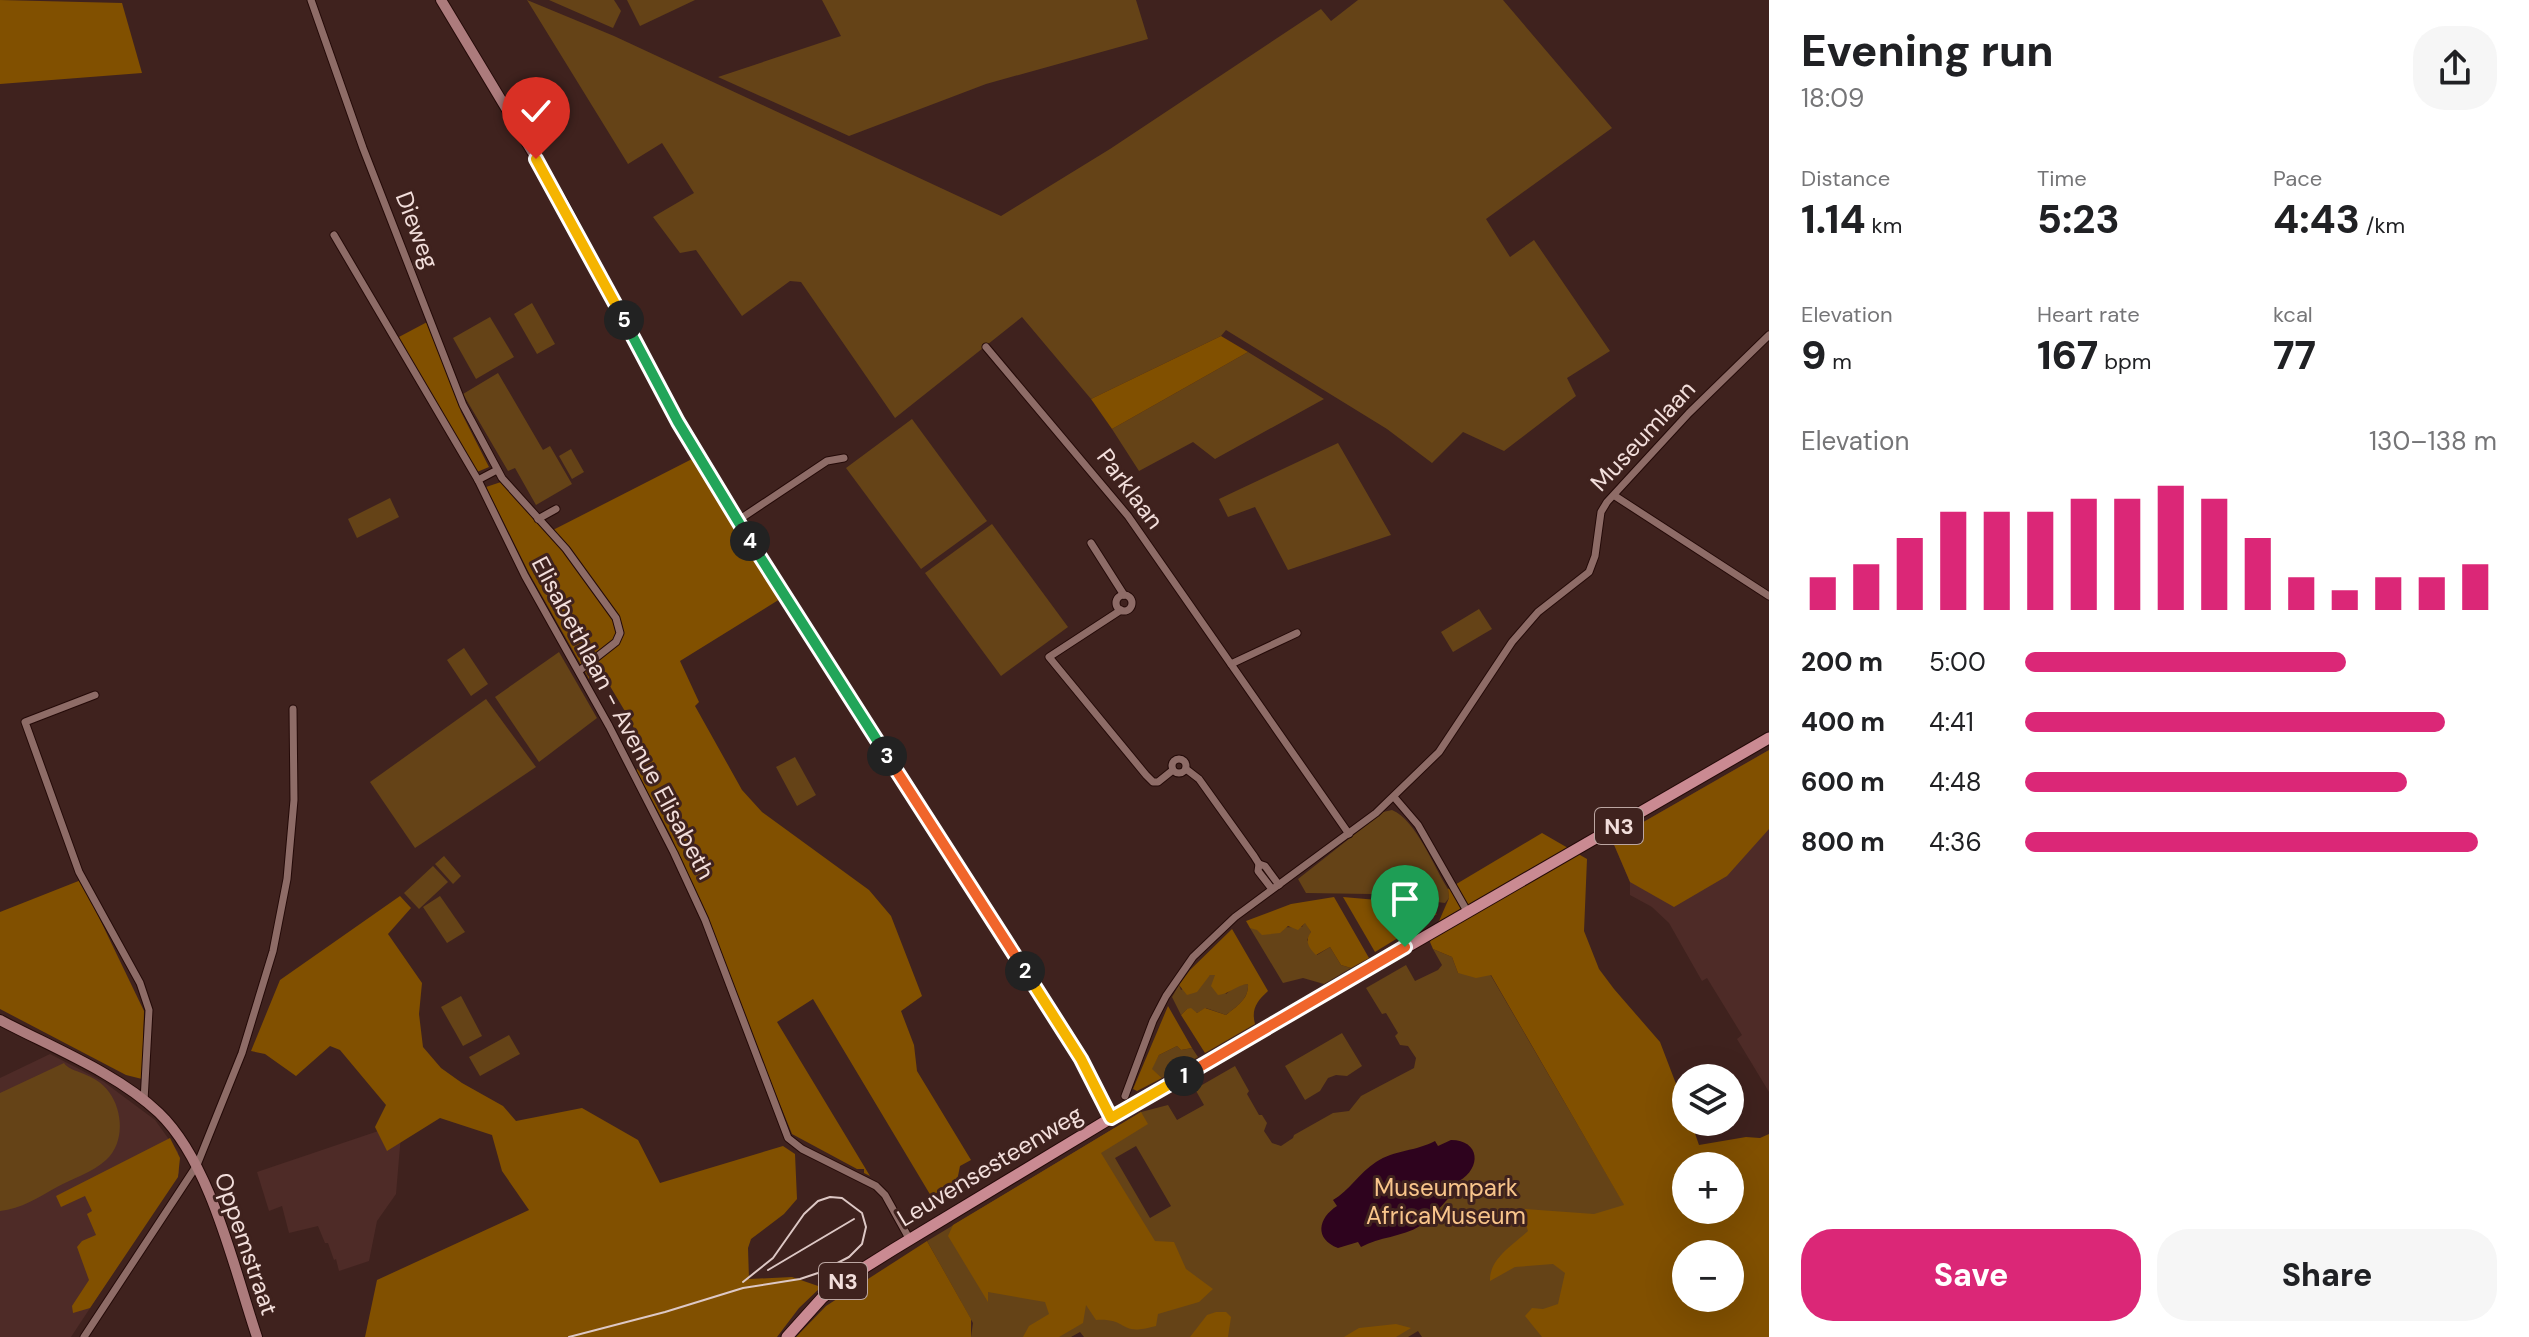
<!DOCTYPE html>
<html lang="en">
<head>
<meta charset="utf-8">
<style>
	body { margin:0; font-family:"DM Sans",sans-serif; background:#f6f6f6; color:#202124; height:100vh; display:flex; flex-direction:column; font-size:30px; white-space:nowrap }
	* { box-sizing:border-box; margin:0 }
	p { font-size:26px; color:#757577 }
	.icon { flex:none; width:44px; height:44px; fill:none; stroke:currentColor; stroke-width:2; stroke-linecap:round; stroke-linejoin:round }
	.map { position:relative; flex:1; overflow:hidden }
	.drawer { display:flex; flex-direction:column; background:#fff; width:760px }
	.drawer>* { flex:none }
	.fabs { position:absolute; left:1672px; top:1064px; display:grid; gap:16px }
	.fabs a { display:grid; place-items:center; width:72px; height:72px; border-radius:50%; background:#fff; box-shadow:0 8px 32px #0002; font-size:40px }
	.pin { position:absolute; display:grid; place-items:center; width:68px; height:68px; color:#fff; margin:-82px -34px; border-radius:50% 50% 50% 0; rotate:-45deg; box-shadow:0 0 8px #0007 }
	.pin .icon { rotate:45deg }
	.km { position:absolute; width:40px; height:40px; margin:-20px; border-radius:50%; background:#222; color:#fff; font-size:22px; line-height:40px; text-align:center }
	.round { display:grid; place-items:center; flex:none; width:84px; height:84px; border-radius:32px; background:#f6f6f6 }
	.headline { display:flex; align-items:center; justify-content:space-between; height:136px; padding:0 32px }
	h1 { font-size:44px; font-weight:800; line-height:60px }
	.figures { display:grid; grid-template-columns:repeat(3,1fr); gap:12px; height:136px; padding:8px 32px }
	.figures div { display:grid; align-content:center }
	.figures b { font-size:40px; font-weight:800 }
	.figures small { font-size:22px; font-weight:400 }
	.figures p { font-size:22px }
	.chart { height:224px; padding:16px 32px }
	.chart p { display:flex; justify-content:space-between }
	.chart svg { width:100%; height:144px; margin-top:8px; stroke:#db2777; stroke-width:6 }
	.action { display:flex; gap:16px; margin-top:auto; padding:16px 32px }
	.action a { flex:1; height:92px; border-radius:32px; background:#db2777; color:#fff; font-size:32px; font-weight:800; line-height:92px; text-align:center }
	.action a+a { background:#f6f6f6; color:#202124 }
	ul { padding:0 32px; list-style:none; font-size:26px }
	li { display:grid; grid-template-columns:128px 96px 1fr; align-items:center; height:60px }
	li i { height:20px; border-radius:10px; background:#db2777 }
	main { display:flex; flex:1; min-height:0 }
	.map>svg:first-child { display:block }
	.built { fill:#4e2b27 }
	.green { fill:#654317; fill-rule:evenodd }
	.forest { fill:#815000; fill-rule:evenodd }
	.water { fill:#2e031e }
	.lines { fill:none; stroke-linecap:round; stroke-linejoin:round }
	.street-casing { stroke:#240a08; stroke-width:9 }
	.secondary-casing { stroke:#240a08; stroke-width:12 }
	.primary-casing { stroke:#240a08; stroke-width:13 }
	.street { stroke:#8e6c67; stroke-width:7 }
	.secondary { stroke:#ac7b7c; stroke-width:10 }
	.primary { stroke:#ca8a92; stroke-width:11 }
	.tram { stroke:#ddc8c5; stroke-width:2 }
	.split-1-casing { stroke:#fff; stroke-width:16 }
	.split-2-casing { stroke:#fff; stroke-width:16 }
	.split-3-casing { stroke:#fff; stroke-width:16 }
	.split-4-casing { stroke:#fff; stroke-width:16 }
	.split-5-casing { stroke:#fff; stroke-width:16 }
	.split-6-casing { stroke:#fff; stroke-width:16 }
	.split-1 { stroke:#f0652b; stroke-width:10 }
	.split-2 { stroke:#f5b400; stroke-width:10 }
	.split-3 { stroke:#f0652b; stroke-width:10 }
	.split-4 { stroke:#22a559; stroke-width:10 }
	.split-5 { stroke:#22a559; stroke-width:10 }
	.split-6 { stroke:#f5b400; stroke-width:10 }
	.labels { text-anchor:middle; stroke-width:6; stroke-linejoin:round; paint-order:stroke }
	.shield { fill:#3f221e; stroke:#bca6a2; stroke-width:2 }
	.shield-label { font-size:22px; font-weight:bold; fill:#f2dedb }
	.street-label { font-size:24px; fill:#f2dedb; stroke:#3f221e }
	.park-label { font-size:24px; fill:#f9c58b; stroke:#3f221e }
</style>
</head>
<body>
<main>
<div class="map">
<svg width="1769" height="1337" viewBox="0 0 1769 1337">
	<rect width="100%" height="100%" fill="#3f221e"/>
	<g class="built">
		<path d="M1769 750V1092L1737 1039 1742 1035 1707 978 1702 981 1669 923 1652 907 1630 895V882L1612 840Z"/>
		<path d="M50 1054 104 1082 155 1120 178 1152 179 1173 71 1337H0V1078Z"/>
		<path d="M402 1123 396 1194 377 1221 369 1261 339 1271 336 1259 334 1260 328 1243H325L318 1226 289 1233 282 1206 269 1211 257 1172Z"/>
	</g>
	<g class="green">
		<path d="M527 0 614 36 1001 216 1110 149 1321 9 1331 21 1358 0H1503L1612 128 1486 219 1510 257 1534 240 1610 351 1567 378 1576 396 1504 451 1463 432 1432 463 1387 429 1226 330 1221 336 1091 399 1022 317 895 418 801 282 790 281 742 316 696 250 680 253 653 217 694 193 662 143 628 164Z"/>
		<path d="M549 0H614L621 11 613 28Z"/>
		<path d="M627 0H695L640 26Z"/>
		<path d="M822 0H1136L1148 39 986 84 849 136 718 77 841 36Z"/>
		<path d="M532 303 555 344 537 354 514 314Z"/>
		<path d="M490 317 514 357 476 379 453 338Z"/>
		<path d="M1248 352 1324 399 1215 459 1193 442 1139 471 1112 429Z"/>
		<path d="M498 373 543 450 550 446 572 484 536 505 515 468 508 471 463 394Z"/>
		<path d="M912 419 987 521 921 569 846 468Z"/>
		<path d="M1338 443 1391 535 1288 570 1255 507 1228 517 1219 499Z"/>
		<path d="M571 449 584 472 572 479 559 456Z"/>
		<path d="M390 498 399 517 357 538 348 519Z"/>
		<path d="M992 524 1068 627 1001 676 925 573Z"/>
		<path d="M1479 609 1492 629 1453 652 1441 632Z"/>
		<path d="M464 648 488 684 471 696 447 660Z"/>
		<path d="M559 652 597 718 539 762 495 697Z"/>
		<path d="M486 699 536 767 415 848 370 782Z"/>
		<path d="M795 757 816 795 797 806 776 767Z"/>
		<path d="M1392 810C1416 820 1434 867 1448 889L1449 898 1445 903 1371 894 1306 893 1298 879 1383 812Z"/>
		<path d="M444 856 461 876 453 884 435 864Z"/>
		<path d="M433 866 448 882 419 909 404 893Z"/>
		<path d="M440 896 465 932 447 943 423 907Z"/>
		<path d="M1305 922 1311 932 1307 940 1317 955 1330 947 1341 965 1351 968 1324 984 1303 978 1283 983 1250 928 1302 927Z"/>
		<path d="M1433 949 1452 957 1458 973 1490 974 1625 1206 1575 1337H1422L1418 1331 1408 1337H1084L1080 1332 1071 1337H971L973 1323 927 1241 1141 1112 1168 1105 1177 1120 1204 1105 1195 1089 1235 1066 1249 1091 1247 1094 1259 1115H1262L1267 1123 1264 1131 1272 1143 1281 1146 1293 1138 1294 1135 1333 1113 1349 1111 1361 1096 1414 1068 1416 1058 1408 1046 1400 1045 1395 1036 1398 1033 1386 1013 1382 1014 1366 988 1406 965 1415 981 1438 970 1442 965ZM1136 1146 1171 1206 1150 1218 1115 1158Z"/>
		<path d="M1210 975H1216L1226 994 1237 985 1248 984C1249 999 1237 1006 1226 1015L1206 1008 1197 1013 1187 1009 1181 1015 1172 997 1179 985 1181 990Z"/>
		<path d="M461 996 482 1036 463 1046 441 1007Z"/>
		<path d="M1342 1033 1362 1066 1347 1076 1336 1075 1328 1078 1320 1091 1305 1100 1285 1066Z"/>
		<path d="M509 1035 520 1054 480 1076 469 1057Z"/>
		<path d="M1177 1046 1181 1050 1192 1048 1198 1057 1162 1078 1151 1069 1159 1055Z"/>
		<path d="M64 1063C70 1073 95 1072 109 1092 123 1111 125 1143 106 1160 93 1172 72 1179 57 1187 39 1197 21 1209 0 1211V1093Z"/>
	</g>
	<g class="forest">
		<path d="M0 0 122 3 142 73 0 84Z"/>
		<path d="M429 321 461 412 489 467 477 472 397 338Z"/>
		<path d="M1221 336 1248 352 1112 429 1091 399Z"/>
		<path d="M692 459 780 599 680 661 699 702 695 706 742 790 762 812 869 890 891 916 922 996 901 1011 914 1045 917 1071 971 1160 960 1166 957 1181 931 1196 813 999 777 1022 870 1176 864 1173V1169H857L792 1134 671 836 636 770 650 762 629 718 598 666 589 679 529 573 486 487 507 480 553 530Z"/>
		<path d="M1769 750V829L1727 876 1674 907 1630 882 1612 840Z"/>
		<path d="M1542 833 1587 859 1584 931 1599 969 1614 989 1660 1042 1686 1110V1122H1691L1699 1145 1746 1137 1760 1138 1769 1134V1337H1542L1525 1316 1532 1308 1543 1309 1558 1304 1565 1273 1553 1264 1515 1267 1490 1281C1489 1259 1513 1245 1528 1231L1524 1219 1525 1209 1594 1214 1624 1205 1491 975 1476 978 1458 973 1452 957 1433 949 1430 942 1449 898 1448 889ZM1686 1166H1730V1210H1686ZM1686 1254H1730V1298H1686Z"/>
		<path d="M81 880 144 1011 142 1079 126 1075 0 1009V912Z"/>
		<path d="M400 896 411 908 388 934 422 983 419 1014 423 1047 441 1068 462 1083 503 1106 516 1121 582 1108 638 1140 660 1183 783 1146 795 1154 797 1199 784 1214 751 1239 748 1248 749 1279 792 1277 821 1287 799 1308 777 1337H365L377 1280 529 1210 502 1171 492 1135 440 1118 387 1151 375 1127 386 1105 340 1050 330 1046 296 1076 265 1054 251 1051 280 980Z"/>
		<path d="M1334 897 1369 958 1351 968 1341 965 1330 947 1316 955C1309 948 1304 941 1311 932L1305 923 1298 930 1288 926 1280 933 1262 935 1257 930 1250 928 1246 921 1291 904Z"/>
		<path d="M1343 897 1400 902 1437 914 1375 952Z"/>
		<path d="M1232 929 1268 991C1257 1001 1251 1009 1255 1024L1205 1053 1181 1015 1187 1009 1191 1008 1197 1013 1205 1008 1226 1015C1237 1006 1249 999 1248 984 1236 985 1230 994 1218 995L1211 986 1215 975H1210L1197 992 1187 995 1179 985 1190 970Z"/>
		<path d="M1168 1006 1192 1048 1181 1050 1177 1046 1159 1055 1152 1069 1162 1078 1137 1091 1133 1089Z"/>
		<path d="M1141 1112 1148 1124 1101 1153 1155 1241 1174 1242 1186 1269 1213 1289 1199 1302 1158 1314 1156 1326C1116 1337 1131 1318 1096 1320L1086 1305 1083 1323 1059 1337H1023L1029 1326 1049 1314 1045 1302 988 1292V1302L948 1236 953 1225Z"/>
		<path d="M170 1138 180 1158 178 1177 90 1308 73 1313 72 1306 89 1280 77 1247 82 1241 96 1235 87 1214 92 1211 85 1196 61 1207 56 1196Z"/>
		<path d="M927 1241 971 1319V1337H796L826 1306Z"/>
		<path d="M1216 1312H1226L1231 1317 1228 1337H1190L1207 1315Z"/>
		<path d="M1396 1324 1411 1328 1396 1337H1344L1359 1328Z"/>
	</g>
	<path class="water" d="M1451 1140C1480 1140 1482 1168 1459 1181L1462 1187C1446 1197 1437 1215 1420 1226 1402 1237 1379 1237 1361 1247L1358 1242 1338 1248C1314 1239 1318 1218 1337 1206L1333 1200C1349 1191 1359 1173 1376 1162 1394 1150 1417 1151 1435 1141L1438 1146Z"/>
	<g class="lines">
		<defs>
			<g id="street">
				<path d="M311 0 363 148 463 405 502 478 566 549 616 618 620 633 616 642 579 671"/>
				<path d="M334 235 478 480 525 576 609 726 674 853 705 920 788 1138 802 1149 876 1186 885 1195 910 1240"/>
				<path d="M986 347 1128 516 1349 834"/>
				<path d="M478 480 497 470"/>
				<path d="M1615 496 1769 596"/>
				<path d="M538 519 556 509"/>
				<path d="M737 521 827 461 844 458"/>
				<path d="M1091 543 1124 595"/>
				<circle cx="1124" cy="603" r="8"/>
				<path d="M1121 610 1049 657 1146 775 1153 782H1158L1173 770"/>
				<path d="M1231 664 1297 633"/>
				<path d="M95 695 25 722 79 872 140 983 149 1010 144 1101"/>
				<circle cx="1179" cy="766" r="7"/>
				<path d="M1186 769 1199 779 1254 856 1259 864 1258 871 1272 889"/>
				<path d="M1394 797 1418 825 1467 911"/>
				<path d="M1259 864 1265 866 1279 885"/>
				<path d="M1125 1096 1153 1021 1166 996 1193 957 1235 917 1376 813 1439 752 1512 642 1538 612 1589 572 1595 556 1601 512 1607 502 1689 413 1769 335"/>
				<path d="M84 1337 197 1165 242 1053 273 951 287 879 294 800 293 709"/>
			</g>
			<g id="secondary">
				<path d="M441 0 563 203 678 422 718 491 1076 1050 1111 1118"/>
				<path d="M0 1020C51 1047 117 1073 159 1113 211 1163 234 1269 257 1337"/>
			</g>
			<path id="primary" d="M787 1337 822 1298 843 1281 894 1249 1111 1118 1769 738"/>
		</defs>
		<use href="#street" class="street-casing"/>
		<use href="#secondary" class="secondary-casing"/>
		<use href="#primary" class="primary-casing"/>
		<use href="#street" class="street"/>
		<use href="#secondary" class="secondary"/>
		<use href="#primary" class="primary"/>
		<g class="tram">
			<path d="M768 1270 854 1219"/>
			<path d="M569 1337 665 1312 743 1288 800 1279 818 1273 849 1257 862 1244 866 1227 862 1213 842 1198 830 1197 818 1201 804 1214 773 1258 743 1282"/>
		</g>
	</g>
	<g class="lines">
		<defs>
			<path id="split-1" d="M1184 1076 1405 947"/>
			<path id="split-2" d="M1025 971 1081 1059 1111 1118 1184 1076"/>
			<path id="split-3" d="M887 756 1025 971"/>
			<path id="split-4" d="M750 541 887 756"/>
			<path id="split-5" d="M624 320 678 422 750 541"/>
			<path id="split-6" d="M536 159 624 320"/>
		</defs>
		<use href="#split-1" class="split-1-casing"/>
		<use href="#split-2" class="split-2-casing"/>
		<use href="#split-3" class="split-3-casing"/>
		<use href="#split-4" class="split-4-casing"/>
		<use href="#split-5" class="split-5-casing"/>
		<use href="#split-6" class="split-6-casing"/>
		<use href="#split-1" class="split-1"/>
		<use href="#split-2" class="split-2"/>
		<use href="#split-3" class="split-3"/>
		<use href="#split-4" class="split-4"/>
		<use href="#split-5" class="split-5"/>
		<use href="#split-6" class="split-6"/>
	</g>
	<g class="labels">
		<g class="shield">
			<rect x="1595" y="808" width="48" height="36" rx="6"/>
			<rect x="819" y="1263" width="48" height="36" rx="6"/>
		</g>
		<g class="shield-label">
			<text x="1619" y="834">N3</text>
			<text x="843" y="1289">N3</text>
		</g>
		<g class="street-label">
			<text transform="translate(417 230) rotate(69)" y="8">Dieweg</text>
			<text transform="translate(1643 436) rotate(-47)" y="8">Museumlaan</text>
			<text transform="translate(1130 489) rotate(53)" y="8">Parklaan</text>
			<text transform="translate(623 718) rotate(62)" y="8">Elisabethlaan - Avenue Elisabeth</text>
			<text transform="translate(990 1166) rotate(-31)" y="8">Leuvensesteenweg</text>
			<text transform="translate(246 1244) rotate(71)" y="8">Oppemstraat</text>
		</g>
		<g class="park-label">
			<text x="1446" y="1196">Museumpark<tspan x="1446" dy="28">AfricaMuseum</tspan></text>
		</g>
	</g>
</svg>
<div class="fabs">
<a><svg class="icon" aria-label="layers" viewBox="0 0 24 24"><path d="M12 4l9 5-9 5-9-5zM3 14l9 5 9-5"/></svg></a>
<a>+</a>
<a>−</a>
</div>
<div class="pin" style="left:1405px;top:947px;background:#1e9e55"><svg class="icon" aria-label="arrive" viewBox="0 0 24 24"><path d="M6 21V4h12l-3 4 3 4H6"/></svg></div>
<div class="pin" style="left:536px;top:159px;background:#d93025"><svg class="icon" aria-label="check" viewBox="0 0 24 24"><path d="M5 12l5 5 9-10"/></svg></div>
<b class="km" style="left:1184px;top:1076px">1</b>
<b class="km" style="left:1025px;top:971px">2</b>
<b class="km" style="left:887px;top:756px">3</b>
<b class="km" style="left:750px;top:541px">4</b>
<b class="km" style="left:624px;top:320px">5</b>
</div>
<section class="drawer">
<div class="headline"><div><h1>Evening run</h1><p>18:09</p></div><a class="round"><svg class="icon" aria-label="share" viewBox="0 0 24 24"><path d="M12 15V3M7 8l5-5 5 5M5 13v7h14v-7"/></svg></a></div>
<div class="figures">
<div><p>Distance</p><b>1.14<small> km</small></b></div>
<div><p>Time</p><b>5:23</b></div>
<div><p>Pace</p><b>4:43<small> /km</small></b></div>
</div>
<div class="figures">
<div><p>Elevation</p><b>9<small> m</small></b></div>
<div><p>Heart rate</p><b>167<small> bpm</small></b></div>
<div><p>kcal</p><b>77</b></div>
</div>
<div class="chart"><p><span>Elevation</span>130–138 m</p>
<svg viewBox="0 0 160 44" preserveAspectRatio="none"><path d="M5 44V34M15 44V30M25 44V22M35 44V14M45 44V14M55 44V14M65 44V10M75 44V10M85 44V6M95 44V10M105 44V22M115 44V34M125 44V38M135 44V34M145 44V34M155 44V30"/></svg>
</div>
<ul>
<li><b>200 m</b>5:00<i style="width:68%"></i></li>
<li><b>400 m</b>4:41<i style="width:89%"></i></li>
<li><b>600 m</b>4:48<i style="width:81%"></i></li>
<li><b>800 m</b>4:36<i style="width:96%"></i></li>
</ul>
<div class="action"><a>Save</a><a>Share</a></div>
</section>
</main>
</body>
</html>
